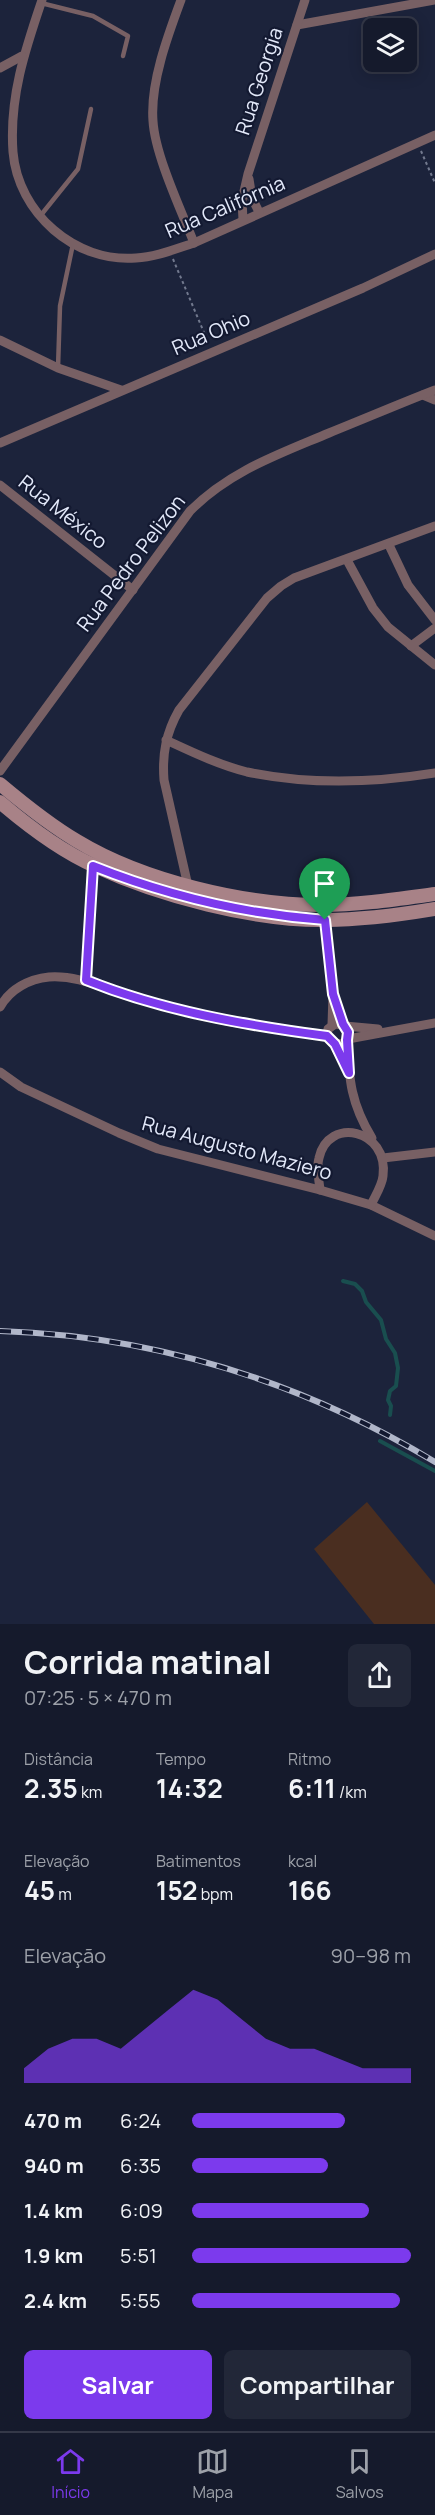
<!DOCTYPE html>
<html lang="pt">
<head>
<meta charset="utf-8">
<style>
	body { margin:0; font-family:Manrope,sans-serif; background:#222738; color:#f1f3f6; height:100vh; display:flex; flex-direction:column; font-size:22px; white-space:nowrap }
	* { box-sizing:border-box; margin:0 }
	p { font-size:20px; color:#9da1a9 }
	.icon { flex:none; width:33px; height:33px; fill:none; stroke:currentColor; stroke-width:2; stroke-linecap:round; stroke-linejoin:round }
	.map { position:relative; height:1624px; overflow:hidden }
	.panel { display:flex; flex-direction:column; background:#151a2c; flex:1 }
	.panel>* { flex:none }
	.fabs { position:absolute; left:363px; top:18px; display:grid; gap:12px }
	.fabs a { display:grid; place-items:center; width:54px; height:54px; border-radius:9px; background:#151a2c; box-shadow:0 3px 15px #0003,0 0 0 2px #343848; font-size:30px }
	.pin { position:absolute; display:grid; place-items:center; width:51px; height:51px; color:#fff; margin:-62px -26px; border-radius:50% 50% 50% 0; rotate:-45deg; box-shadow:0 0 6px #0007 }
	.pin .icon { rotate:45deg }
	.round { display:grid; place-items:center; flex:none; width:63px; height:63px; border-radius:9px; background:#222738 }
	.summary { display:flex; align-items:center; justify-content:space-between; height:102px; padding:0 24px }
	h1 { font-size:33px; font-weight:700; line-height:45px }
	.stats { display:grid; grid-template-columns:repeat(3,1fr); gap:9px; height:102px; padding:6px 24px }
	.stats div { display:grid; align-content:center }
	.stats b { font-size:26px; font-weight:700 }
	.stats small { font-size:16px; font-weight:400 }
	.stats p { font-size:16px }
	.chart { height:168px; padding:12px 24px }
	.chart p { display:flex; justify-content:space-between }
	.chart svg { width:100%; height:108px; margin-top:6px; fill:#7c3aed; opacity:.7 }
	.cta { display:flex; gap:12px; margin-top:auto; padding:12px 24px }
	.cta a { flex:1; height:69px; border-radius:9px; background:#7c3aed; color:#fff; font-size:24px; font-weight:700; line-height:69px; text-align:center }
	.cta a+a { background:#222738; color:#f1f3f6 }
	ul { padding:0 24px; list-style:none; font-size:20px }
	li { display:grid; grid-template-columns:96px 72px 1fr; align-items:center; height:45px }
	li i { height:15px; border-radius:8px; background:#7c3aed }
	.tabs { display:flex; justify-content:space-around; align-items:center; height:84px; border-top:2px solid #343848; background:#151a2c; font-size:16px; color:#9da1a9 }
	.tabs a { display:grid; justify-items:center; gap:3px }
	.tabs .on { color:#7c3aed }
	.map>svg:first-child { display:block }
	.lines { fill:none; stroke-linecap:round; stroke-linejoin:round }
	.stream { stroke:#194e4f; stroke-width:4 }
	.building { fill:#4a2e20 }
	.path { stroke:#72798e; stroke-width:2; stroke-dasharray:3 3; stroke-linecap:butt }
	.service { stroke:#786064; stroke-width:4.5 }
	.minor { stroke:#786064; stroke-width:9 }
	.secondary { stroke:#a88287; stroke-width:14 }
	.rail-casing { stroke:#b0b6c9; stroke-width:6 }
	.rail { stroke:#131931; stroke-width:4; stroke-dasharray:11; stroke-linecap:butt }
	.route-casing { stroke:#fff; stroke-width:12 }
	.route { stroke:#7c3aed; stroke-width:8 }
	.labels { text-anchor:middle; stroke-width:4.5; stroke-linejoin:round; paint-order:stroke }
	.street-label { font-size:20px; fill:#e3e9fa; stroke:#131931 }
</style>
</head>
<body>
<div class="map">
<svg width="435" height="1624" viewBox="0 0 435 1624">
	<rect width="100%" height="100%" fill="#1c233b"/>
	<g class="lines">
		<g class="stream">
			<path d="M343 1281 355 1284 362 1291 366 1302 381 1320 386 1339 395 1353 398 1368 396 1386 390 1391 388 1400 391 1406 390 1415"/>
			<path d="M380 1441 435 1471"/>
		</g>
	</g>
	<path class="building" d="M367 1502 435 1585V1624H374L314 1549Z"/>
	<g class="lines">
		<g class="path">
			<path d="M421 151 435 183"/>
			<path d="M173 259 208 342"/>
		</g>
		<g class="service">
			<path d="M41 3 93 16 128 36 123 56"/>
			<path d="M41 215 78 169 91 109"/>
			<path d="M58 368 60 306 73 244"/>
		</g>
		<g class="minor">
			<path d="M42 0C25 50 9 98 13 152 18 213 75 263 136 258 156 257 175 249 194 243L435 135"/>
			<path d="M181 0C168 35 150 83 153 121 155 155 181 210 194 243"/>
			<path d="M297 25 435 0"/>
			<path d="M0 68 22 56"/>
			<path d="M249 179 252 198 259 212"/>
			<path d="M243 220 242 200 248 174 305 0"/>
			<path d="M0 340 58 368 121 390"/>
			<path d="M423 395 435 400"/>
			<path d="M0 443 363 288 435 254"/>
			<path d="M0 485 133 590"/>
			<path d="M389 545 408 585 435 620"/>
			<path d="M347 560 373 608 388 627 435 665"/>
			<path d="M411 646 435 628"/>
			<path d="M166 740C192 752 219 765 247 772 309 785 373 783 435 773"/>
			<path d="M0 771 190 511C230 471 277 455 329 433 364 419 399 404 435 390"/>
			<path d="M188 886 164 780C162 754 166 733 179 710L267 598 281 586 294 578 435 526"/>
			<path d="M324 917 333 994 332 1025"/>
			<path d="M86 980 93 866"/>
			<path d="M335 1002 349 1036 343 1044 332 1043 327 1036 328 1029 335 1024 343 1025"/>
			<path d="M0 1007C10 989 29 979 49 977 78 975 102 988 129 996 152 1003 176 1009 200 1015 242 1026 285 1030 327 1036"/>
			<path d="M345 1026 378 1029"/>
			<path d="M348 1039 435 1023"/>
			<path d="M347 1040C349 1080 351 1104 372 1138"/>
			<path d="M335 1044 346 1069"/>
			<path d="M0 1072 21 1087 119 1133 158 1149 320 1190 371 1205 435 1236"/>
			<path d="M383 1158 435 1152"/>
			<path d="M320 1190C319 1179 316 1168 319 1158 328 1116 389 1129 383 1176 382 1186 375 1196 371 1205"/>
		</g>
		<g class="secondary">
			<path d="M0 784C25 805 50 825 77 841 143 881 245 905 322 905 359 905 398 899 435 894"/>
			<path d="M0 802C28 826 61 851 95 866 160 896 254 921 326 920 362 920 399 915 435 909"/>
		</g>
		<defs>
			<path id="rail" d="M0 1331C155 1336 302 1382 435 1462"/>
		</defs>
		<use href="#rail" class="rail-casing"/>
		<use href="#rail" class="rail"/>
	</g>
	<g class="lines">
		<defs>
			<path id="route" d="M93 866C168 896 244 914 325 920L333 994 343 1024 348 1032 347 1040 349 1073 335 1044 327 1036C245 1025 163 1011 86 980Z"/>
		</defs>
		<use href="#route" class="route-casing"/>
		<use href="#route" class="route"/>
	</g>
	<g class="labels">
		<g class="street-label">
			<text transform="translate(259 81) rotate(-72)" y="7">Rua Georgia</text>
			<text transform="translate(225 207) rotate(-23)" y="7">Rua Califórnia</text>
			<text transform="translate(211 333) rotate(-23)" y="7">Rua Ohio</text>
			<text transform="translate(63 512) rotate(38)" y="7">Rua México</text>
			<text transform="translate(131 563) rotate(-53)" y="7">Rua Pedro Pelizon</text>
			<text transform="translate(237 1148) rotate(15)" y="7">Rua Augusto Maziero</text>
		</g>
	</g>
</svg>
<div class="fabs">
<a><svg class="icon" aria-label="layers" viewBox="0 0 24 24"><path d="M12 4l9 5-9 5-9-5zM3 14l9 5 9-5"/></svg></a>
</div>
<div class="pin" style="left:325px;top:920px;background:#1e9e55"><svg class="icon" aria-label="arrive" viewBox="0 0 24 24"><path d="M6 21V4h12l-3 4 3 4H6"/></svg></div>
</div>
<section class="panel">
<div class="summary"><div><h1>Corrida matinal</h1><p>07:25 · 5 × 470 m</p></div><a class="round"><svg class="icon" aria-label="share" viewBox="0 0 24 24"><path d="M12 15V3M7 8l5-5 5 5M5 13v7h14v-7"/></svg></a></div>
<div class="stats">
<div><p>Distância</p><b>2.35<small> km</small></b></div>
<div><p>Tempo</p><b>14:32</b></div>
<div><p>Ritmo</p><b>6:11<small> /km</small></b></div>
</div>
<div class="stats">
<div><p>Elevação</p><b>45<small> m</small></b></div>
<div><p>Batimentos</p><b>152<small> bpm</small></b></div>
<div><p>kcal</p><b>166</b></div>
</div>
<div class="chart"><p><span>Elevação</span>90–98 m</p>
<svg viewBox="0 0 160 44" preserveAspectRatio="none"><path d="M0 44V38L10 30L20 26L30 26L40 30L50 22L60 14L70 6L80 10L90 18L100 26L110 30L120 30L130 34L140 38L150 38L160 38V44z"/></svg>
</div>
<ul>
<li><b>470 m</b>6:24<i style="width:70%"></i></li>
<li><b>940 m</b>6:35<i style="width:62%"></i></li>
<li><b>1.4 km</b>6:09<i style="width:81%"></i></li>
<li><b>1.9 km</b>5:51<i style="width:100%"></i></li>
<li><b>2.4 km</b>5:55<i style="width:95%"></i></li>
</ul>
<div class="cta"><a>Salvar</a><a>Compartilhar</a></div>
</section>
<nav class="tabs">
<a class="on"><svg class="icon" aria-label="home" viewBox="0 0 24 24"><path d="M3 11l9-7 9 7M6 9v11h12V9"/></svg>Início</a>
<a><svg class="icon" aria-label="map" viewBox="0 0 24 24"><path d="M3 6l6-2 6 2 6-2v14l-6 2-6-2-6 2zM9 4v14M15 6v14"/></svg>Mapa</a>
<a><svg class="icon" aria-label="saved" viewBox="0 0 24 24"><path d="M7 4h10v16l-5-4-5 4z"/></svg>Salvos</a>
</nav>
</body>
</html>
